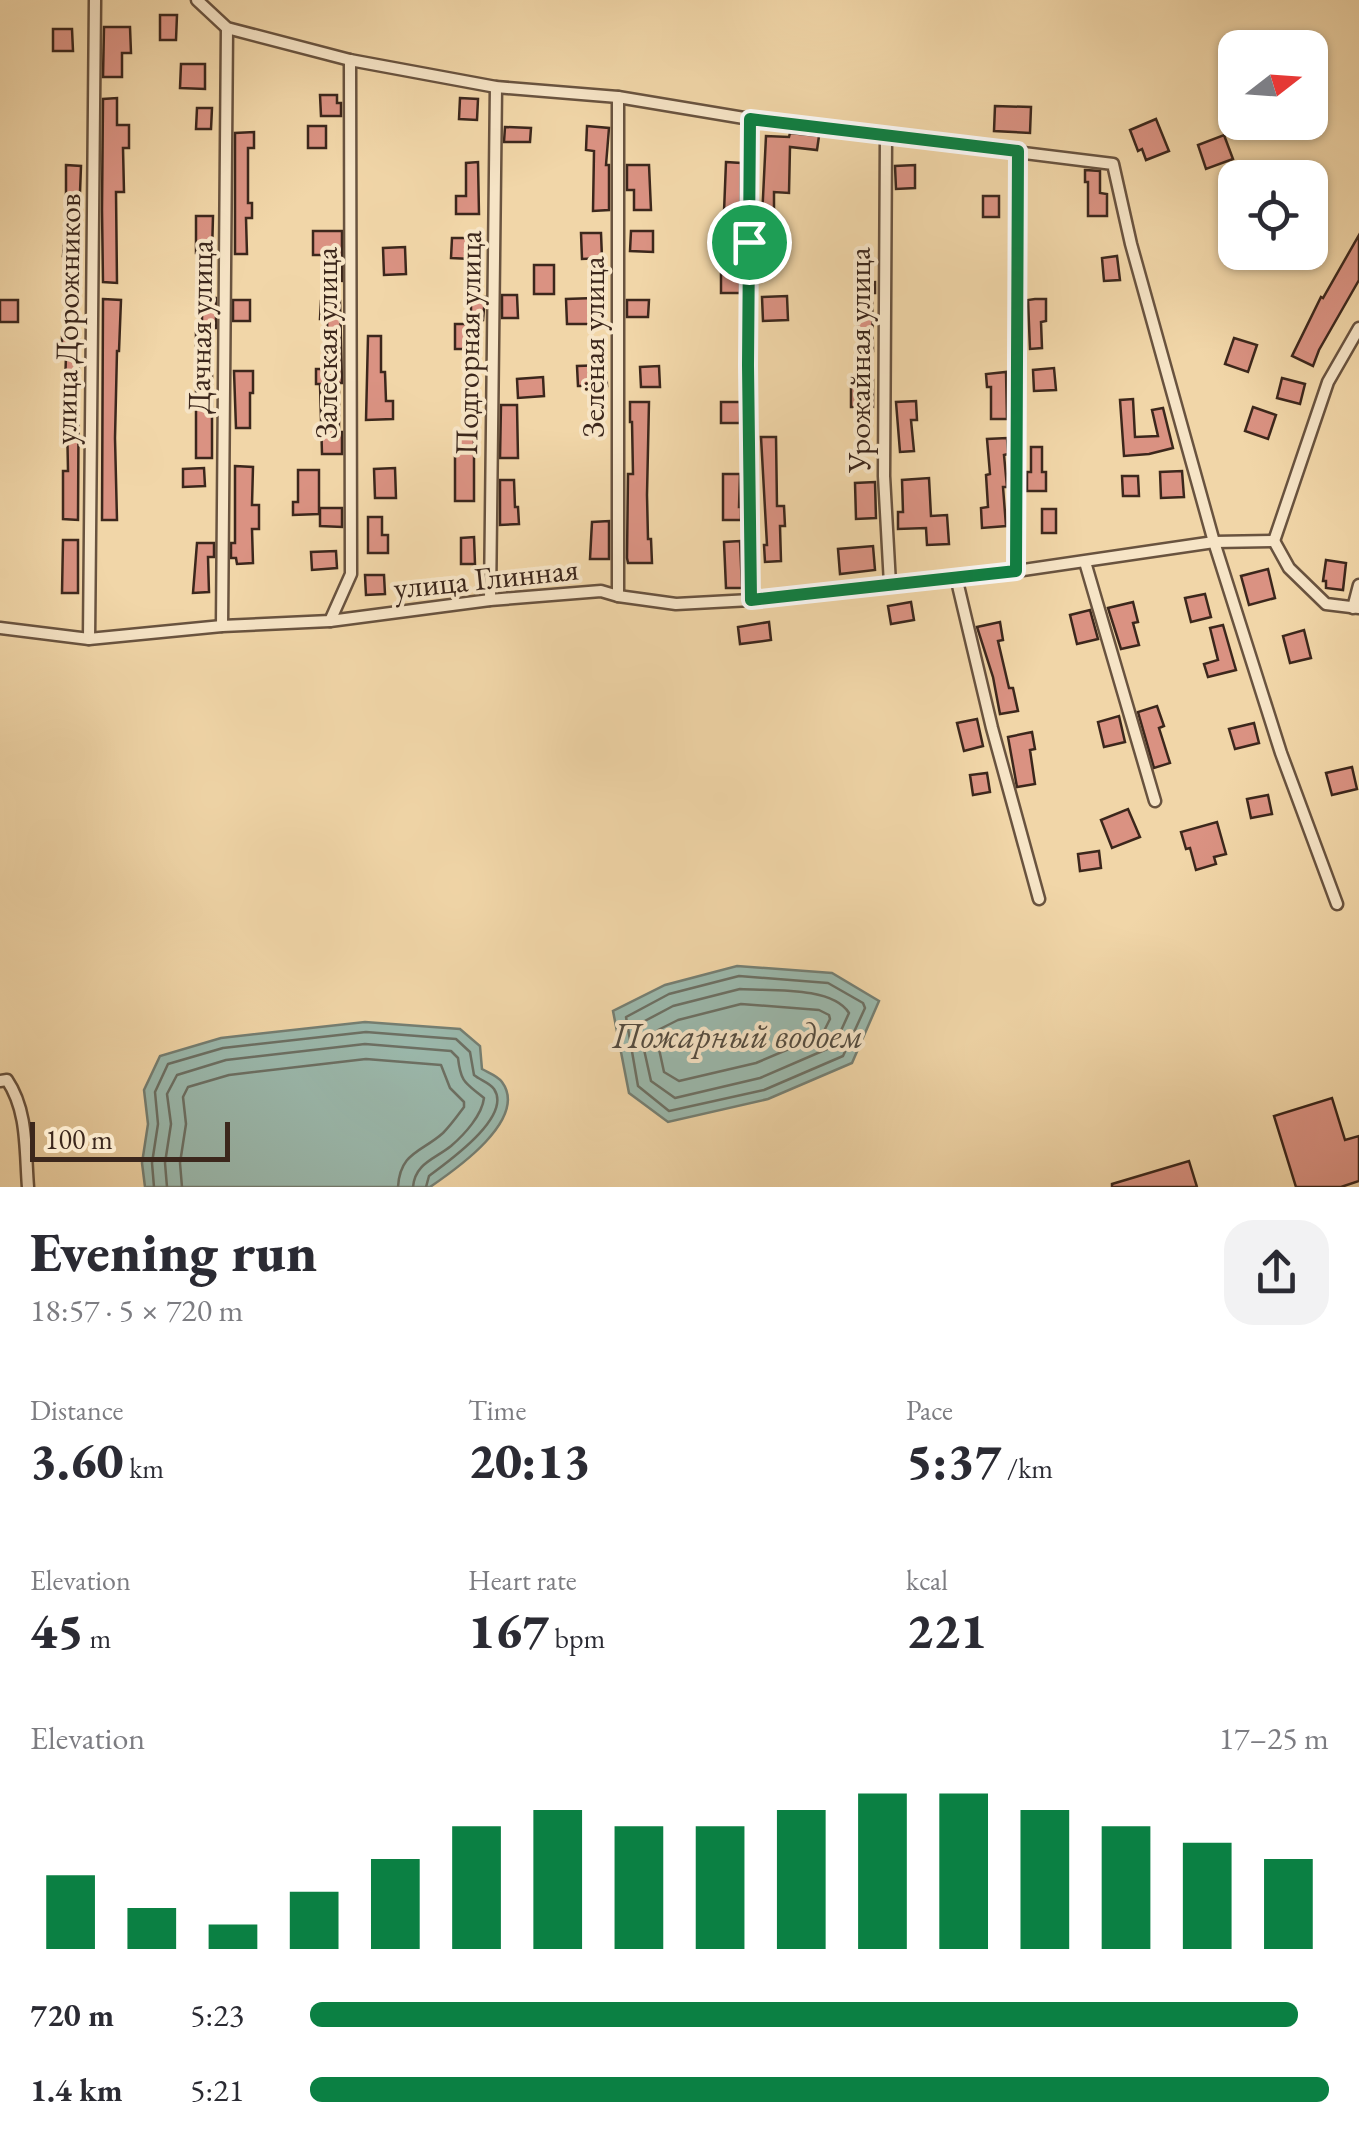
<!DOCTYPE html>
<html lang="en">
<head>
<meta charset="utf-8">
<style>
	body { margin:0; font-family:"EB Garamond",serif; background:#f2f2f3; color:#2b2b33; height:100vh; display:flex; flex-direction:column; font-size:38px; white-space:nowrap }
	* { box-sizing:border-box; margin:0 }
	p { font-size:32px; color:#7c7c81 }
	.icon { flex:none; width:55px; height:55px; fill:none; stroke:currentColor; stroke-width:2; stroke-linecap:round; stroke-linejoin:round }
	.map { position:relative; height:1187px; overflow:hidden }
	.panel { display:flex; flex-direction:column; background:#fff; flex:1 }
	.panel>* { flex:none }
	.needle { width:65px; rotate:73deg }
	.fabs { position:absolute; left:1218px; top:30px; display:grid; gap:20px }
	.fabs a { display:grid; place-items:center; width:110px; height:110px; border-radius:20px; background:#fff; box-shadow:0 2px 8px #0004; font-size:50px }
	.scale { position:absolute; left:30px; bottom:25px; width:200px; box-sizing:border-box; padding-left:10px; border:5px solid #3c271c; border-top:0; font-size:28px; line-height:35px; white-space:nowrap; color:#3c271c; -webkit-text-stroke:8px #f6e4c6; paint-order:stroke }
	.pin { position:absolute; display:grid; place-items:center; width:85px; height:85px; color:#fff; margin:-42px; border:5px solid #fff; border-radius:50%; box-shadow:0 2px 10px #0007 }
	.round { display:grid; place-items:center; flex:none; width:105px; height:105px; border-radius:30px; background:#f2f2f3 }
	.overview { display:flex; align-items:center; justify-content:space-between; height:170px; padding:0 30px }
	h1 { font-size:55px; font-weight:800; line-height:75px }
	.figures { display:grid; grid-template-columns:repeat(3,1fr); gap:15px; height:170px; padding:10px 30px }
	.figures div { display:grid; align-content:center }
	.figures b { font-size:50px; font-weight:800 }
	.figures small { font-size:28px; font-weight:400 }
	.figures p { font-size:28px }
	.chart { height:280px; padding:20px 30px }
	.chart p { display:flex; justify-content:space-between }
	.chart svg { width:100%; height:180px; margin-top:10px; stroke:#0b8043; stroke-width:6 }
	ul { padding:0 30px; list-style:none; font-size:32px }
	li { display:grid; grid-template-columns:160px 120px 1fr; align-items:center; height:75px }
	li i { height:25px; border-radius:12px; background:#0b8043 }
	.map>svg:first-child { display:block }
	.water { fill:#9bb9ad; stroke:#757f73; stroke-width:2.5 }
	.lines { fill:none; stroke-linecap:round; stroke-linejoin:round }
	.shore { stroke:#6c7064; stroke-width:2.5 }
	.building { fill:#da9282; stroke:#3c271c; stroke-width:2.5 }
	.minor-casing { stroke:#69533f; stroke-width:15 }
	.minor { stroke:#f6e4c6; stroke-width:10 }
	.route-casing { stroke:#fff; stroke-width:20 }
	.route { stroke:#0b8043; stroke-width:12 }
	.labels { text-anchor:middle; stroke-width:8; stroke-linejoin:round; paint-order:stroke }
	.street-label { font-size:32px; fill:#3c271c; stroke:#f6e4c6 }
	.water-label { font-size:35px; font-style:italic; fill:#544c40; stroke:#f6e4c6 }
</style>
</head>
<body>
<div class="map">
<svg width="1359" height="1187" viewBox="0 0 1359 1187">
	<rect width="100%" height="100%" fill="#f1d6a8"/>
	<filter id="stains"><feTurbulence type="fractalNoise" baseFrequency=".002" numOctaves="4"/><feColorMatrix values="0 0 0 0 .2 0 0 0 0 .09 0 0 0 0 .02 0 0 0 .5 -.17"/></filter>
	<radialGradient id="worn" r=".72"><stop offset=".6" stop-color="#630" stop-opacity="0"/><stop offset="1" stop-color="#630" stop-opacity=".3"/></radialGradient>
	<g class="water">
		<path d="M737 966 832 973 879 1001 852 1063 768 1099 668 1122 629 1093 613 1011 665 985Z"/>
		<path d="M365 1022 460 1029 480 1046 482 1069C489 1073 498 1076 502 1082 529 1119 455 1170 430 1187H145L142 1163 148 1124 144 1090 160 1056 221 1038Z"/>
	</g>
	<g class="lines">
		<g class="shore">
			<path d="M739 976 828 983 863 1003 865 1008 843 1056 764 1090 669 1111 638 1086 626 1017 669 994Z"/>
			<path d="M740 989C770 991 832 986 849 1013L834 1046 760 1078 675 1098 651 1081 639 1027 641 1023 673 1006Z"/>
			<path d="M741 1004 819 1010 829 1015 830 1019 822 1035 756 1063 679 1081 664 1072 656 1035 658 1030 678 1020Z"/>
			<path d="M154 1187 152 1163 158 1124 155 1092 168 1064 223 1048 366 1032 456 1039 470 1052 474 1075C480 1080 490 1083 494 1089 513 1117 446 1163 429 1176L426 1187"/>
			<path d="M167 1187 165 1163 171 1124 167 1094 177 1075 226 1060 365 1044 451 1051 458 1058C461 1084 466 1083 484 1098 482 1115 465 1134 451 1146 435 1159 415 1163 413 1187"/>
			<path d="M182 1187 180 1163 186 1124 183 1097 188 1087 229 1075 366 1059 441 1065 450 1088 464 1102V1107C458 1115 451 1125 443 1133 422 1152 400 1152 398 1187"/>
		</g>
	</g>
	<g class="building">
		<path d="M160 15H177L176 40H160Z"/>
		<path d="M104 27H130L131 53H122V77H103Z"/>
		<path d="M53 29H72L73 51H53Z"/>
		<path d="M181 64H205V89L180 88Z"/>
		<path d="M320 95H337V103H341V116H321Z"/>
		<path d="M117 98V125H129V148H123L124 192H116L117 283 103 282 102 210 103 99Z"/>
		<path d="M460 98 478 99 477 120 459 119Z"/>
		<path d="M995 106 1031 107 1030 133 994 131Z"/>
		<path d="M197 108H212L211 129H196Z"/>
		<path d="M1156 119 1169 151 1146 160 1142 149 1138 151 1130 130Z"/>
		<rect x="308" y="126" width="18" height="22"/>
		<path d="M587 126 609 128 606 165H609V210L593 211 594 151 586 150Z"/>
		<path d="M505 127 531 128 530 142H504Z"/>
		<path d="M254 132V148H248V203H252V218H246L247 254H235V133Z"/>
		<path d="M790 133 819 136 817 150 790 147 789 193 774 192V218H762L766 136 789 137Z"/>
		<path d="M1224 135 1233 159 1206 169 1198 145Z"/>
		<path d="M478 162 479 214H456V196H466V163Z"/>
		<path d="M726 162 741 163 740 212H724Z"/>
		<path d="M66 165 81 166 79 219 66 218Z"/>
		<path d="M627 165H649L651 210H634V190H627Z"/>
		<path d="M915 165V188L896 189 895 166Z"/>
		<path d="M1085 170 1100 171V193L1107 194V216H1088V182H1085Z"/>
		<rect x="983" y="196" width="16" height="21"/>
		<path d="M196 216H213L212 254 196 253Z"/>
		<path d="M313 231H342V281L331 280V255H313Z"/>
		<path d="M631 231H653V252L630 251Z"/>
		<path d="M581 233H601L602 258 582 259Z"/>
		<path d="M70 235 79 236V280L67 279 68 256H63L64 244H69Z"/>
		<path d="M1359 235V280L1319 350 1313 366 1292 356 1321 297 1323 298Z"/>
		<path d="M452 238H471V259L451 258Z"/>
		<path d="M405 247 406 274 384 275 383 248Z"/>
		<path d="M1117 256 1120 280 1104 281 1102 258Z"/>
		<rect x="534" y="265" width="20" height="29"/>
		<rect x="721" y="270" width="19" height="23"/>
		<path d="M875 282V293H872L873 351 860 352 855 301H862L861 283Z"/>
		<path d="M502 295H517L518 318H502Z"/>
		<path d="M787 296 788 320 763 321 762 297Z"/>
		<path d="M471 297H485L483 320 471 321Z"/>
		<rect x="202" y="298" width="14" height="30"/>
		<path d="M594 298 595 324H567L566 299Z"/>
		<path d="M103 299 121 300 119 351H117L115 438 117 520H102Z"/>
		<path d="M1035 299H1046V321L1041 322 1042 348 1030 349 1028 300Z"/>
		<rect x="0" y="300" width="18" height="22"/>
		<rect x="233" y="300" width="17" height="21"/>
		<path d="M627 300H649L648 317H627Z"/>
		<path d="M321 301H340L342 383H339V432H342V454H322L320 384H316V369H328L327 319H320Z"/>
		<path d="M455 324H476L475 349H455Z"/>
		<rect x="196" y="333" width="16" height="125"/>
		<path d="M79 336 78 520 63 519V471H68L67 420H64L66 355H62V337Z"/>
		<path d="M368 336H381V372H385L386 401H393V419L366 420Z"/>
		<path d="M1234 338 1257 345 1248 372 1225 364Z"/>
		<path d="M606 365 607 386H578L577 366Z"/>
		<path d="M659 366 660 387H641L640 367Z"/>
		<path d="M1054 368 1056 390 1034 391 1033 370Z"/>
		<path d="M234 371H253V393H250V428H236Z"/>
		<path d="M1006 372 1007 419H991V387H987L986 374Z"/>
		<path d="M543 377 544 396 518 398 517 379Z"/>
		<path d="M1282 378 1305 384 1300 404 1277 398Z"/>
		<rect x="851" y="380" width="22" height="27"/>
		<path d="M1133 399 1135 437 1158 436 1152 410 1163 408 1173 448 1149 454 1124 456 1120 400Z"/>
		<path d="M916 401 917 420H911L914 451 900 452 896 402Z"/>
		<path d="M630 402H649L647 495 648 539H651L652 563H628L627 558 628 474H633L632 422H630Z"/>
		<rect x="721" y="402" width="19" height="21"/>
		<path d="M501 405H517L518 458H500Z"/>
		<path d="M1253 407 1276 415 1268 439 1245 431Z"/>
		<rect x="455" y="437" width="19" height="64"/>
		<path d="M761 437H776L777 506H784L785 526H780L781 561 765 562 764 545H767Z"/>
		<path d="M1007 438 1008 454 1004 455 1007 487H1003L1006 526 982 528 981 508 988 507 986 475 990 474 987 439Z"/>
		<path d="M1031 447H1042V472H1046V491H1027V472H1031Z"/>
		<path d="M235 466 253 467 252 505H259V529H252L253 563 237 564 236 558H231V543H235Z"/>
		<path d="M204 468 205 486 183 487V469Z"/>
		<path d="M395 468 396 498H375L374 469Z"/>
		<path d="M298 470H319V514L293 515V502H298Z"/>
		<path d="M1182 471 1184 497 1161 498 1160 472Z"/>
		<path d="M723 474H740L739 507H741V520H723Z"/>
		<path d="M1122 476H1138L1139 496H1123Z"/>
		<path d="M929 478 931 516 947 515 949 544 927 545 926 528 898 529V512H903L902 480Z"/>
		<path d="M500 480H514L515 507H518L519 524 500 525Z"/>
		<path d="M875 482 876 518 856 519 855 483Z"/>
		<path d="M320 508H342V527L320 526Z"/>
		<rect x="1042" y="509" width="14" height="24"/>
		<path d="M368 517H382V535H388V553H368Z"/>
		<path d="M609 521V559H590L592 522Z"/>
		<path d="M474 537 475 564H461V538Z"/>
		<path d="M63 540H78V593H62Z"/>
		<path d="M740 541 742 588H726L724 542Z"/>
		<path d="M197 543H214V557H208L209 592 193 593Z"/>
		<path d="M873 546 875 570 840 574 838 549Z"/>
		<path d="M336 551 337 568 312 570 311 552Z"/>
		<path d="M1326 560 1346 563 1343 590 1326 588V581H1323Z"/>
		<path d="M1268 569 1275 598 1249 605 1241 576Z"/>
		<path d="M365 575H384L385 594 366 595Z"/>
		<path d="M1205 594 1211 617 1191 622 1185 598Z"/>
		<path d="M911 602 914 620 891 624 888 606Z"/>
		<path d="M1133 602 1138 622 1133 623 1139 645 1121 649 1108 608Z"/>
		<path d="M1090 610 1098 639 1077 644 1070 615Z"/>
		<path d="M769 622 771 640 740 644 738 627Z"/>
		<path d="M1000 622 1003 640 998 641 1009 688H1013L1018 711 1000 714 993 677 977 627Z"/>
		<path d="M1223 625 1236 670 1208 677 1204 664 1218 660 1210 628Z"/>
		<path d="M1304 630 1311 658 1290 663 1283 636Z"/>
		<path d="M1157 706 1164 726 1159 728 1170 763 1154 768 1138 712Z"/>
		<path d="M1119 716 1125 742 1104 747 1098 722Z"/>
		<path d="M977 719 983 746 964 751 957 723Z"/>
		<path d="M1254 723 1259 743 1235 749 1229 729Z"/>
		<path d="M1032 732 1035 749 1030 750 1035 784 1017 787 1008 737Z"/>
		<path d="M1352 767 1357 789 1332 795 1326 773Z"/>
		<path d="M987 773 990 792 973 795 970 775Z"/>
		<path d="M1268 795 1272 814 1251 818 1247 799Z"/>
		<path d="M1128 809 1140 837 1112 848 1101 820Z"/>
		<path d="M1217 822 1226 854 1214 857 1216 864 1196 870 1190 848 1186 849 1181 832Z"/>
		<path d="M1099 851 1101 868 1080 871 1078 854Z"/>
		<path d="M1332 1098 1345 1140 1359 1136V1181L1341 1187H1296L1274 1116Z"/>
		<path d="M1189 1161 1197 1187H1112V1184Z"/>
	</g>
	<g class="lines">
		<defs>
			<g id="minor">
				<path d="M197 0 227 28 350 60 496 87 618 97 750 119 1113 164 1131 244 1214 542 1281 753 1337 904"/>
				<path d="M750 119 748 365 751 600"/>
				<path d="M886 137 884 476 890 584"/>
				<path d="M1274 541 1328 382 1359 328"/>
				<path d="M1274 541 1289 568 1326 604 1359 608"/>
				<path d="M1085 562 1155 801"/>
				<path d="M1016 571 1018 151"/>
				<path d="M956 577 992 728 1039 899"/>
				<path d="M618 596V97"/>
				<path d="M490 600 496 87"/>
				<path d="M1353 608 1359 585"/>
				<path d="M330 621 351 574 350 60"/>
				<path d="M222 626 227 28"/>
				<path d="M0 628 89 639 222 626 330 621 490 600 601 591 618 596 676 604 751 600 1016 571 1214 542 1274 541"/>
				<path d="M89 639 95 0"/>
				<path d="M0 1081 7 1080C28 1111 25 1150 28 1187"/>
			</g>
		</defs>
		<use href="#minor" class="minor-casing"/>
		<use href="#minor" class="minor"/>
	</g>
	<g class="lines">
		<defs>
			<path id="route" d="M750 119 1018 151 1016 571 751 600 748 365Z"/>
		</defs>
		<use href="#route" class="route-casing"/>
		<use href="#route" class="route"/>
	</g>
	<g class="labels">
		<g class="street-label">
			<text transform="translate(67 319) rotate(-89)" y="11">улица Дорожников</text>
			<text transform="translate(200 327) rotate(-89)" y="11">Дачная улица</text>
			<text transform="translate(326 343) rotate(-90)" y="11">Залеская улица</text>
			<text transform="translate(468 343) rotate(-89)" y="11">Подгорная улица</text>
			<text transform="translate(593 347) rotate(-90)" y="11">Зелёная улица</text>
			<text transform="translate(859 360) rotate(-90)" y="11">Урожайная улица</text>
			<text transform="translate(486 578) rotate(-6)" y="11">улица Глинная</text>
		</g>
		<g class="water-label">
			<text x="738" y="1048">Пожарный водоем</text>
		</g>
	</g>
	<rect width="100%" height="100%" filter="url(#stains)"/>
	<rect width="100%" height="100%" fill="url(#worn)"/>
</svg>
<div class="fabs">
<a><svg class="needle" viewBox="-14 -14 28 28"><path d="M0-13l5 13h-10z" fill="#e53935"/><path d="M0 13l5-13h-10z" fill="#7c7c81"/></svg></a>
<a><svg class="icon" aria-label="locate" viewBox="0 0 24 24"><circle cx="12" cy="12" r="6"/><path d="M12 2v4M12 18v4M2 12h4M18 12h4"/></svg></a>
</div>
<div class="scale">100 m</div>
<div class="pin" style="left:749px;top:242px;background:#1e9e55"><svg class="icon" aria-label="arrive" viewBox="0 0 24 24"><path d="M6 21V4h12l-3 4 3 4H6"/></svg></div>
</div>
<section class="panel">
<div class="overview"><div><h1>Evening run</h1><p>18:57 · 5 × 720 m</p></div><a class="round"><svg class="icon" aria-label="share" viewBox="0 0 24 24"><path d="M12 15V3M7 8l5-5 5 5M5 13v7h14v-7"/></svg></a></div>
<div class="figures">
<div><p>Distance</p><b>3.60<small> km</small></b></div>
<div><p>Time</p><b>20:13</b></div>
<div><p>Pace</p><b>5:37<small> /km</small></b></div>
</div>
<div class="figures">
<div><p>Elevation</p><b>45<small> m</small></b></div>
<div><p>Heart rate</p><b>167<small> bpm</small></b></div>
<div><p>kcal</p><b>221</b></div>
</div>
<div class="chart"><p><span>Elevation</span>17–25 m</p>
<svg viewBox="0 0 160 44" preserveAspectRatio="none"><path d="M5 44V26M15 44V34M25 44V38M35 44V30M45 44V22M55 44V14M65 44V10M75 44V14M85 44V14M95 44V10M105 44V6M115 44V6M125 44V10M135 44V14M145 44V18M155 44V22"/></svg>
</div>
<ul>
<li><b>720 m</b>5:23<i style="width:97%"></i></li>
<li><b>1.4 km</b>5:21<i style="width:100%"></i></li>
</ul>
</section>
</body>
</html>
